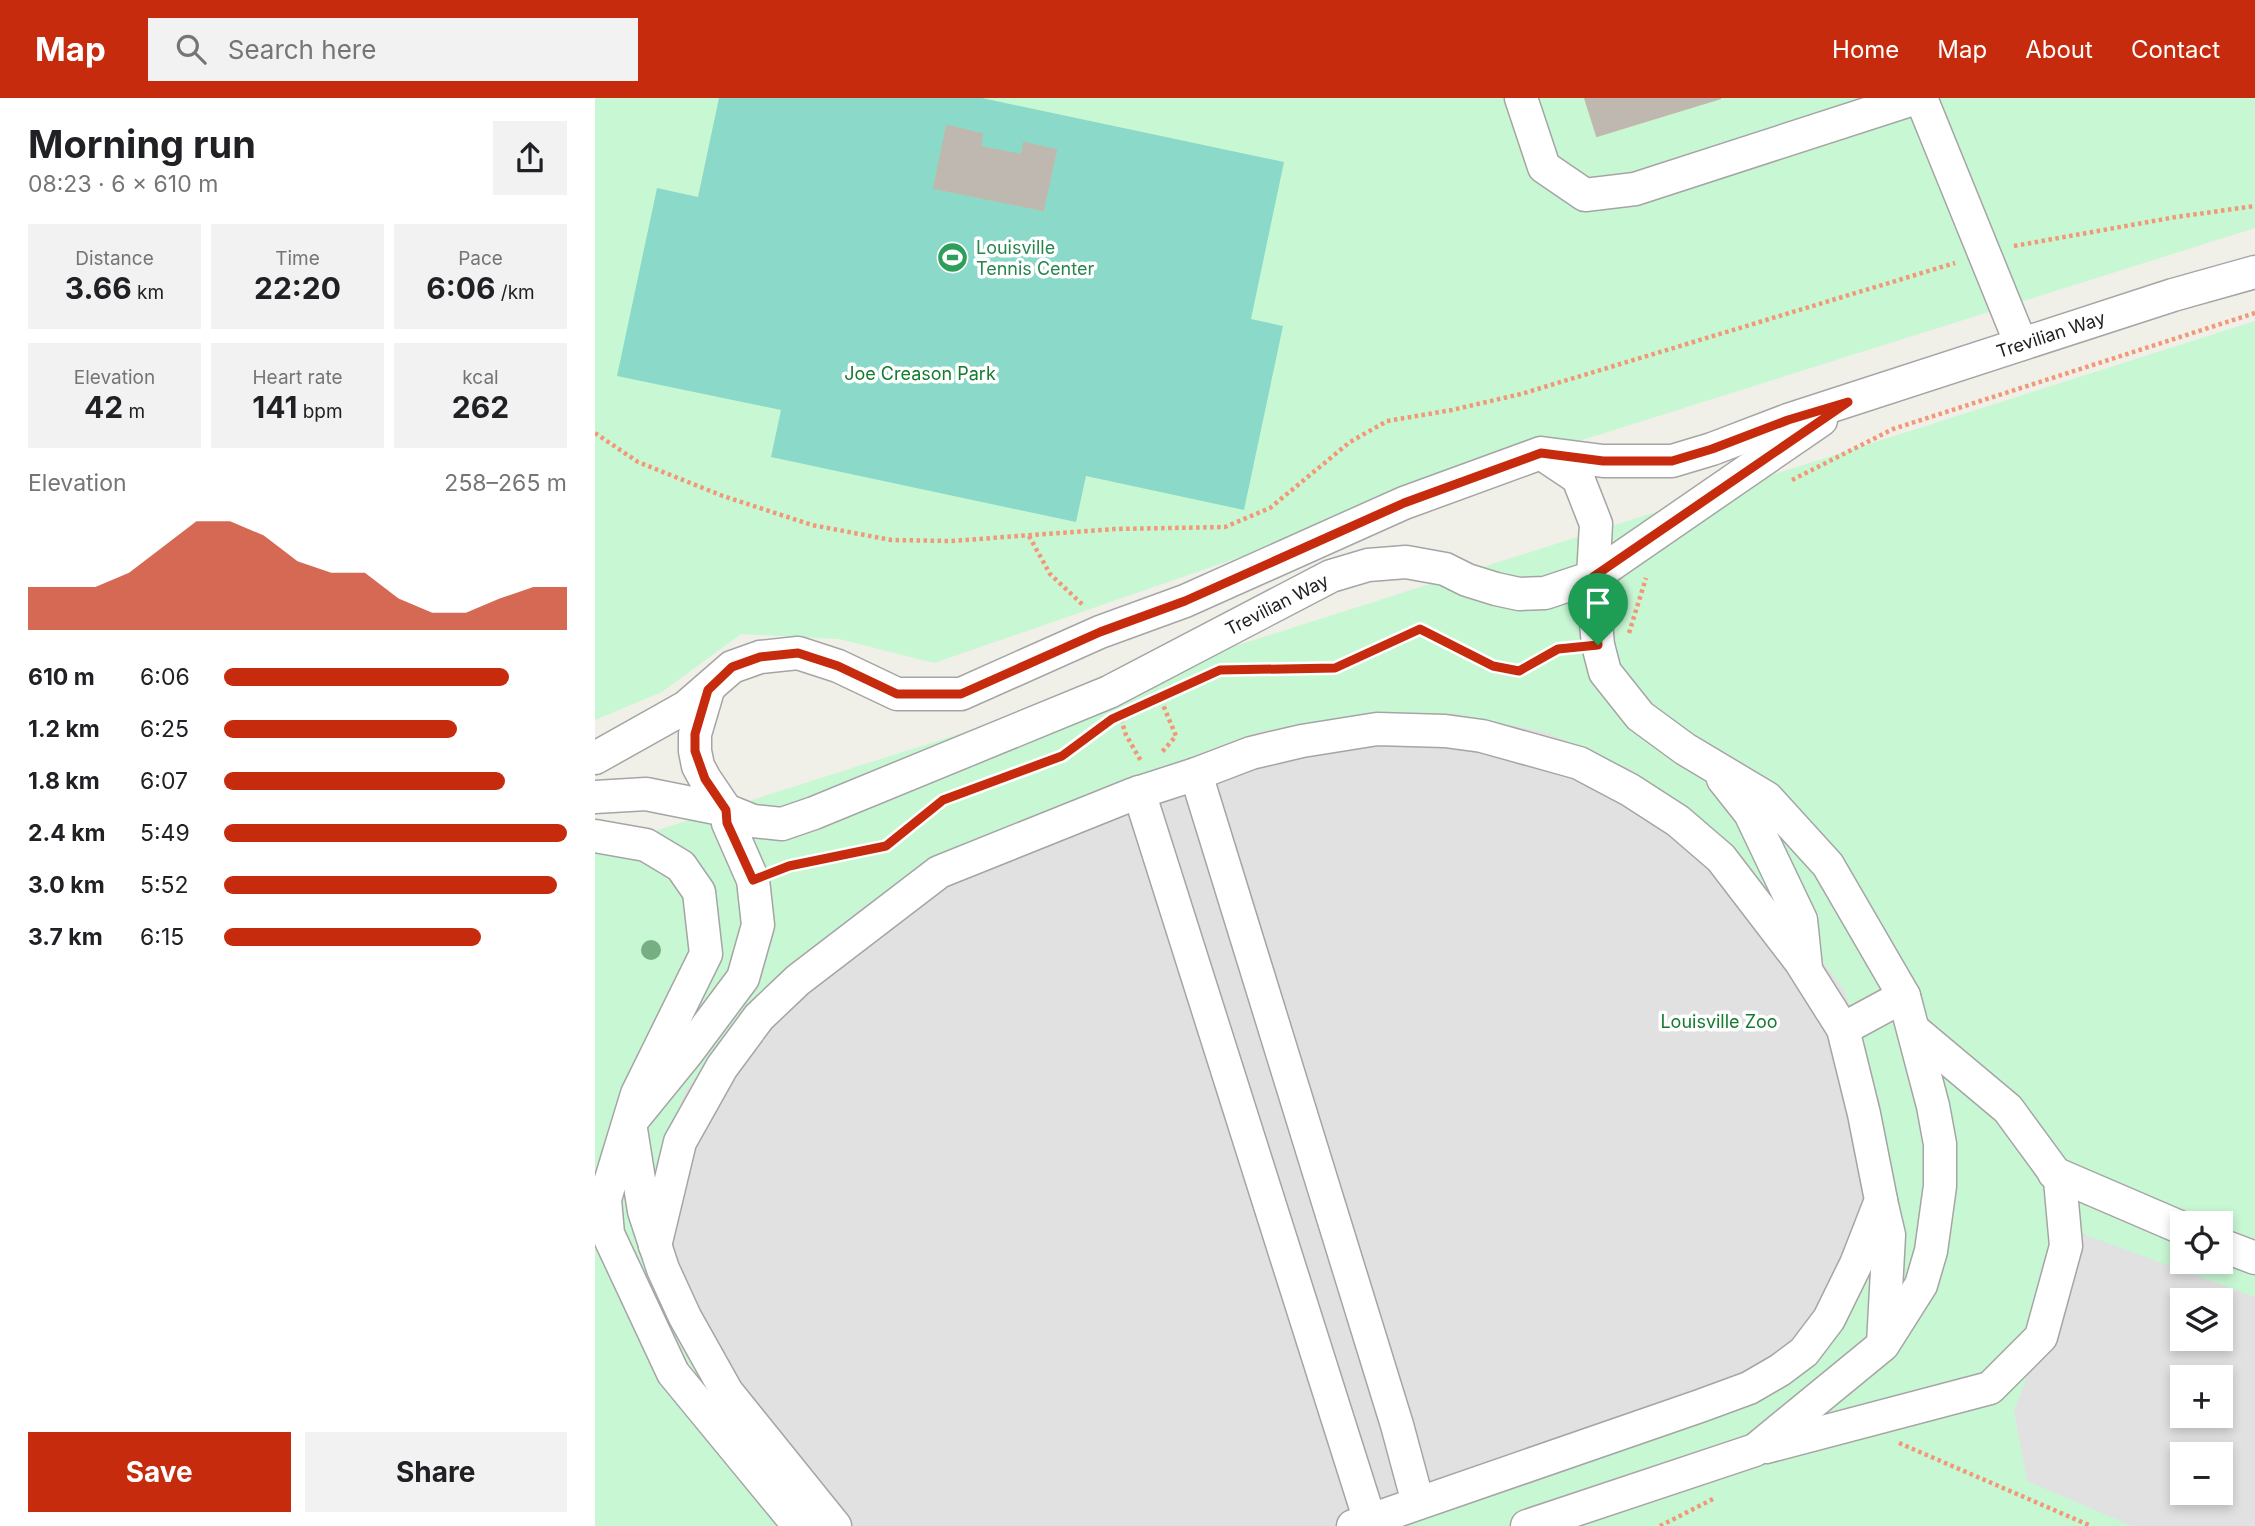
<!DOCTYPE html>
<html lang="en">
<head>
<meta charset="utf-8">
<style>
	body { margin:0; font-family:Inter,sans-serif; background:#f2f2f2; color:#202124; height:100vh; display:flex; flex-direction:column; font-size:26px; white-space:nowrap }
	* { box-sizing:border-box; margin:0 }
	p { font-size:23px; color:#757577 }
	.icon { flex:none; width:38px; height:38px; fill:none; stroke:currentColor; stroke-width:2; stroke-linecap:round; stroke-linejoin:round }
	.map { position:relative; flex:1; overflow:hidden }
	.side { display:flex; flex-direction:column; background:#fff; width:595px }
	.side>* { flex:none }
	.controls { position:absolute; left:1575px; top:1113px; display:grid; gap:14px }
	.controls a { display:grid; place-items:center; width:63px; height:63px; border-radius:0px; background:#fff; box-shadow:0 4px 10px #0003; font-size:35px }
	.pin { position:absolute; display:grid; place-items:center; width:60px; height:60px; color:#fff; margin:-72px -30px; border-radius:50% 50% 50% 0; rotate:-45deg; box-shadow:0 0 7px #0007 }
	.pin .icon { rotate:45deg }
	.round { display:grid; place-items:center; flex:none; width:74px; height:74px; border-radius:0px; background:#f2f2f2 }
	.headline { display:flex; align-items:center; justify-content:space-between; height:119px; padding:0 28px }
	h1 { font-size:38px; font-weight:700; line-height:52px }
	.metrics { display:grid; grid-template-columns:repeat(3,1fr); gap:10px; height:119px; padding:7px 28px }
	.metrics div { display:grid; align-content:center; border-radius:0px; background:#f2f2f2; text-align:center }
	.metrics b { font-size:30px; font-weight:700 }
	.metrics small { font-size:19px; font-weight:400 }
	.metrics p { font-size:19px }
	.chart { height:196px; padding:14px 28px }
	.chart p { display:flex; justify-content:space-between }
	.chart svg { width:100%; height:126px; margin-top:7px; fill:#c52b0c; opacity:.7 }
	.button { display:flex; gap:14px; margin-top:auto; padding:14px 28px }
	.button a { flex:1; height:80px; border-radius:0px; background:#c52b0c; color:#fff; font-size:28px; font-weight:700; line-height:80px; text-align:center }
	.button a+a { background:#f2f2f2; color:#202124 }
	ul { padding:0 28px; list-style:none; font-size:23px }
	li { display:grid; grid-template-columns:112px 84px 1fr; align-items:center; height:52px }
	li i { height:18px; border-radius:9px; background:#c52b0c }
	header { display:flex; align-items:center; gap:42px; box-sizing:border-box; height:98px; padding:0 35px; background:#c52b0c; color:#fff }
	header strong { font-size:33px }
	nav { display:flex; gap:38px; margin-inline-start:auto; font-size:24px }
	.search { width:490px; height:63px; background:#f2f2f2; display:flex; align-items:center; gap:18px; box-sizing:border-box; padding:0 24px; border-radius:0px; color:#757577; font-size:26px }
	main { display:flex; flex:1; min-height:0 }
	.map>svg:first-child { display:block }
	.park { fill:#c8f7d4; fill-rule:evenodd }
	.pitch { fill:#8bdac9 }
	.parking { fill:#e1e1e1; fill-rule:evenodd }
	.building { fill:#beb8b1; stroke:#c1b8ab; stroke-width:2 }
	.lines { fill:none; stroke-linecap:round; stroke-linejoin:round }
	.minor-casing { stroke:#a5a5a5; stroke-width:35 }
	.path { stroke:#f29877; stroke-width:4.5; stroke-dasharray:3.5 3.5; stroke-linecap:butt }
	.minor { stroke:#fff; stroke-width:32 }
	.tree { fill:#76af81 }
	.route-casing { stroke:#fff; stroke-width:14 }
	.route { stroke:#c52b0c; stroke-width:9 }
	.labels { text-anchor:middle; stroke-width:7; stroke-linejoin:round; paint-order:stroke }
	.leisure-label { font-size:18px; fill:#27864d; stroke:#fff; text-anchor:start }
	.street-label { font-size:18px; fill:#212121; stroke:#fff }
	.park-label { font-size:18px; fill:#137b2d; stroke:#fff }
</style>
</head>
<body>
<header>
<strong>Map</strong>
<div class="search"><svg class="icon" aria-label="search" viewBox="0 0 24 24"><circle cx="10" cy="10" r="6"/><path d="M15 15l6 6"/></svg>Search here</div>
<nav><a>Home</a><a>Map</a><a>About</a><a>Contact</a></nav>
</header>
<main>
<section class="side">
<div class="headline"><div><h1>Morning run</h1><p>08:23 · 6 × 610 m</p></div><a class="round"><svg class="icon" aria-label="share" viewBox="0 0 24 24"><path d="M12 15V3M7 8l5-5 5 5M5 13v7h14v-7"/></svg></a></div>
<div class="metrics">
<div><p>Distance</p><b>3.66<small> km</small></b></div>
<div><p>Time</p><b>22:20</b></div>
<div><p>Pace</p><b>6:06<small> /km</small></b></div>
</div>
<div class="metrics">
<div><p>Elevation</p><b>42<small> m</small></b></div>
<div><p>Heart rate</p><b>141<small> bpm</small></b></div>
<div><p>kcal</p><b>262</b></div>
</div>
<div class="chart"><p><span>Elevation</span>258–265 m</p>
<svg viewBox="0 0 160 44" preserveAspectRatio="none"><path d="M0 44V29L10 29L20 29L30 24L40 15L50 6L60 6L70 11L80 20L90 24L100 24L110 33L120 38L130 38L140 33L150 29L160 29V44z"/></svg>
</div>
<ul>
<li><b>610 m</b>6:06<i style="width:83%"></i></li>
<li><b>1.2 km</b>6:25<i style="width:68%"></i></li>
<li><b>1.8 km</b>6:07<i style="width:82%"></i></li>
<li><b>2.4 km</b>5:49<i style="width:100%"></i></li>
<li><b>3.0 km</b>5:52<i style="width:97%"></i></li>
<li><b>3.7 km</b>6:15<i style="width:75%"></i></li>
</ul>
<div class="button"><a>Save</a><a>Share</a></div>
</section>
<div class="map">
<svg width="1660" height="1428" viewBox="0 0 1660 1428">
	<rect width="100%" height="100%" fill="#f0efe8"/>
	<g class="park">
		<path d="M0 0H1660V130L946 355 339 565 244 541 146 536 67 594 0 622Z"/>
		<path d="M1660 223V1428H0V752ZM1587 1125H1626V1164H1587ZM1587 1202H1626V1241H1587ZM1587 1279H1626V1318H1587ZM1587 1356H1626V1395H1587Z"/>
	</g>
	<path class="pitch" d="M124 0H387L689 64 656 221 688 228 649 412 491 378 481 424 176 359 186 312 22 278 62 90 103 99Z"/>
	<g class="parking">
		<path d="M857 615 950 634 1037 672 1132 746 1176 796 1250 893 1285 1006 1300 1114 1277 1173 1227 1251 1165 1295 1008 1358 796 1428H220L164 1370 86 1249 41 1145 60 1075 91 992 137 933 182 881 268 809 389 740 507 691 664 634 761 618Z"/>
		<path d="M1485 1135 1660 1199V1428H1537L1432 1383 1419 1313ZM1587 1202H1626V1241H1587ZM1587 1279H1626V1318H1587ZM1587 1356H1626V1395H1587Z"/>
	</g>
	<g class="building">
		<path d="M990 0H1126L1002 38Z"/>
		<path d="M352 28 387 36 385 49 427 57 429 45 461 52 448 112 339 90Z"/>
	</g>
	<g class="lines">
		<defs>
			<g id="minor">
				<path d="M926 0 949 69 990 97 1040 91 1321 0"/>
				<path d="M1326 0 1426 246"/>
				<path d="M113 592 100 636V653L103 668 110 681 131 712 133 725 158 782 163 827 148 880 92 955 35 1025 49 1113 68 1171 90 1219 132 1294 240 1428"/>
				<path d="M0 660 91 609 137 569 165 559 203 555 243 568 302 596H366L505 534 590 503 809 405 946 355 1008 363H1077L1117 351 1193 322 1578 197 1660 174"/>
				<path d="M601 676 802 1327 823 1405"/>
				<path d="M1128 681 1155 715 1206 822 1211 870"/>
				<path d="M544 694 775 1423"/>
				<path d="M0 699 51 696 131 712 158 723 187 726 219 715 514 594 736 478 773 467 811 464 850 471 872 482 901 491 924 496 950 495 998 479 1226 322"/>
				<path d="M0 738 51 747 86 768 104 794 111 856 42 996 10 1101 13 1136 78 1275 204 1428"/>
				<path d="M1248 931 1309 898"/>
				<path d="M1459 1075 1587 1130"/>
				<path d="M1286 1103 1294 1137 1288 1246"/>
				<path d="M1626 1147 1660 1160"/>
				<path d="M60 1148 85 1044 127 969 164 919 203 882 344 774 536 697 601 676 656 655 707 643 782 631 850 633 887 638 984 665 1035 692 1083 723 1126 760 1205 863 1248 931 1269 1016 1286 1102 1261 1166 1234 1221 1209 1254 1185 1272 1154 1290 1105 1308 758 1428"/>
				<path d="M1171 1349 1395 1290 1446 1239 1471 1148 1465 1082 1413 1011 1320 933"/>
				<path d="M932 1428 1160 1352 1288 1247 1326 1187 1336 1153 1345 1088V1046L1338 1008 1309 898 1233 767 1172 700 1090 651 1045 618 1010 574 1003 547 1001 525 998 479 1001 426 983 380 950 358"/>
			</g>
		</defs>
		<use href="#minor" class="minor-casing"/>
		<g class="path">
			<path d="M1419 148 1581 119 1660 108"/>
			<path d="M0 335 43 364 128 398 217 427 296 442 356 443 519 431 630 429 675 410 755 344 792 323 857 312 926 296 1360 165"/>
			<path d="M1197 382 1298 331 1660 215"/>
			<path d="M434 438 455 476 489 508"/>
			<path d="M1034 535 1051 480"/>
			<path d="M625 572 740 571 825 531C847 541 904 578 925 572 943 567 955 552 974 549"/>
			<path d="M566 602 581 638 567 654"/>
			<path d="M526 621 531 637 546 663"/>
			<path d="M185 771 291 748 348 702 467 658 496 636"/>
			<path d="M1304 1345 1496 1428"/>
			<path d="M1065 1428 1120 1400"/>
		</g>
		<use href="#minor" class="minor"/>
	</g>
	<circle class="tree" cx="56" cy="852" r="10"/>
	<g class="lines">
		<defs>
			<path id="route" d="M1253 304 998 479 1003 547 963 551 924 573 898 568 825 531 740 570 625 572 517 621 467 658 348 702 291 748 194 768 158 782 132 725 131 712 110 681 100 653V636L113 592 137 569 165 559 203 555 243 568 302 596H366L505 534 590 503 809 405 946 355 1008 363H1077L1117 351 1193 322Z"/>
		</defs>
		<use href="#route" class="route-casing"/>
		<use href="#route" class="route"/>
	</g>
	<defs>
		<symbol id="stadium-disc" viewBox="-11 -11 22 22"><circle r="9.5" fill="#2e9e5b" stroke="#fff"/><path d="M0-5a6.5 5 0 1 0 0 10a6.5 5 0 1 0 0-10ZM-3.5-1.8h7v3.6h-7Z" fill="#fff"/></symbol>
	</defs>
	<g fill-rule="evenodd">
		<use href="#stadium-disc" x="340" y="142" width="35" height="35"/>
	</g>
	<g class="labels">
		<g class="leisure-label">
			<text x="381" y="156">Louisville<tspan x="381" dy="21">Tennis Center</tspan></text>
		</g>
		<g class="street-label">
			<text transform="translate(1456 237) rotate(-18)" y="6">Trevilian Way</text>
			<text transform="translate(682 507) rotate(-27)" y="6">Trevilian Way</text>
		</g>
		<g class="park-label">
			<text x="325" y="282">Joe Creason Park</text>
			<text x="1124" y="930">Louisville Zoo</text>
		</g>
	</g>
</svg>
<div class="controls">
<a><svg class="icon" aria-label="locate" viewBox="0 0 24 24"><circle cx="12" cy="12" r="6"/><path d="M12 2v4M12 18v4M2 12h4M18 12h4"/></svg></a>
<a><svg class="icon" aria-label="layers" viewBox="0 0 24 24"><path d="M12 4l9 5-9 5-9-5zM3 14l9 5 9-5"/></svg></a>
<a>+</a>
<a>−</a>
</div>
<div class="pin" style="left:1003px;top:547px;background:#1e9e55"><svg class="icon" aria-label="arrive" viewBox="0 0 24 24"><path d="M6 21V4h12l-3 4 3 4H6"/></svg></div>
</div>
</main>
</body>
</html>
